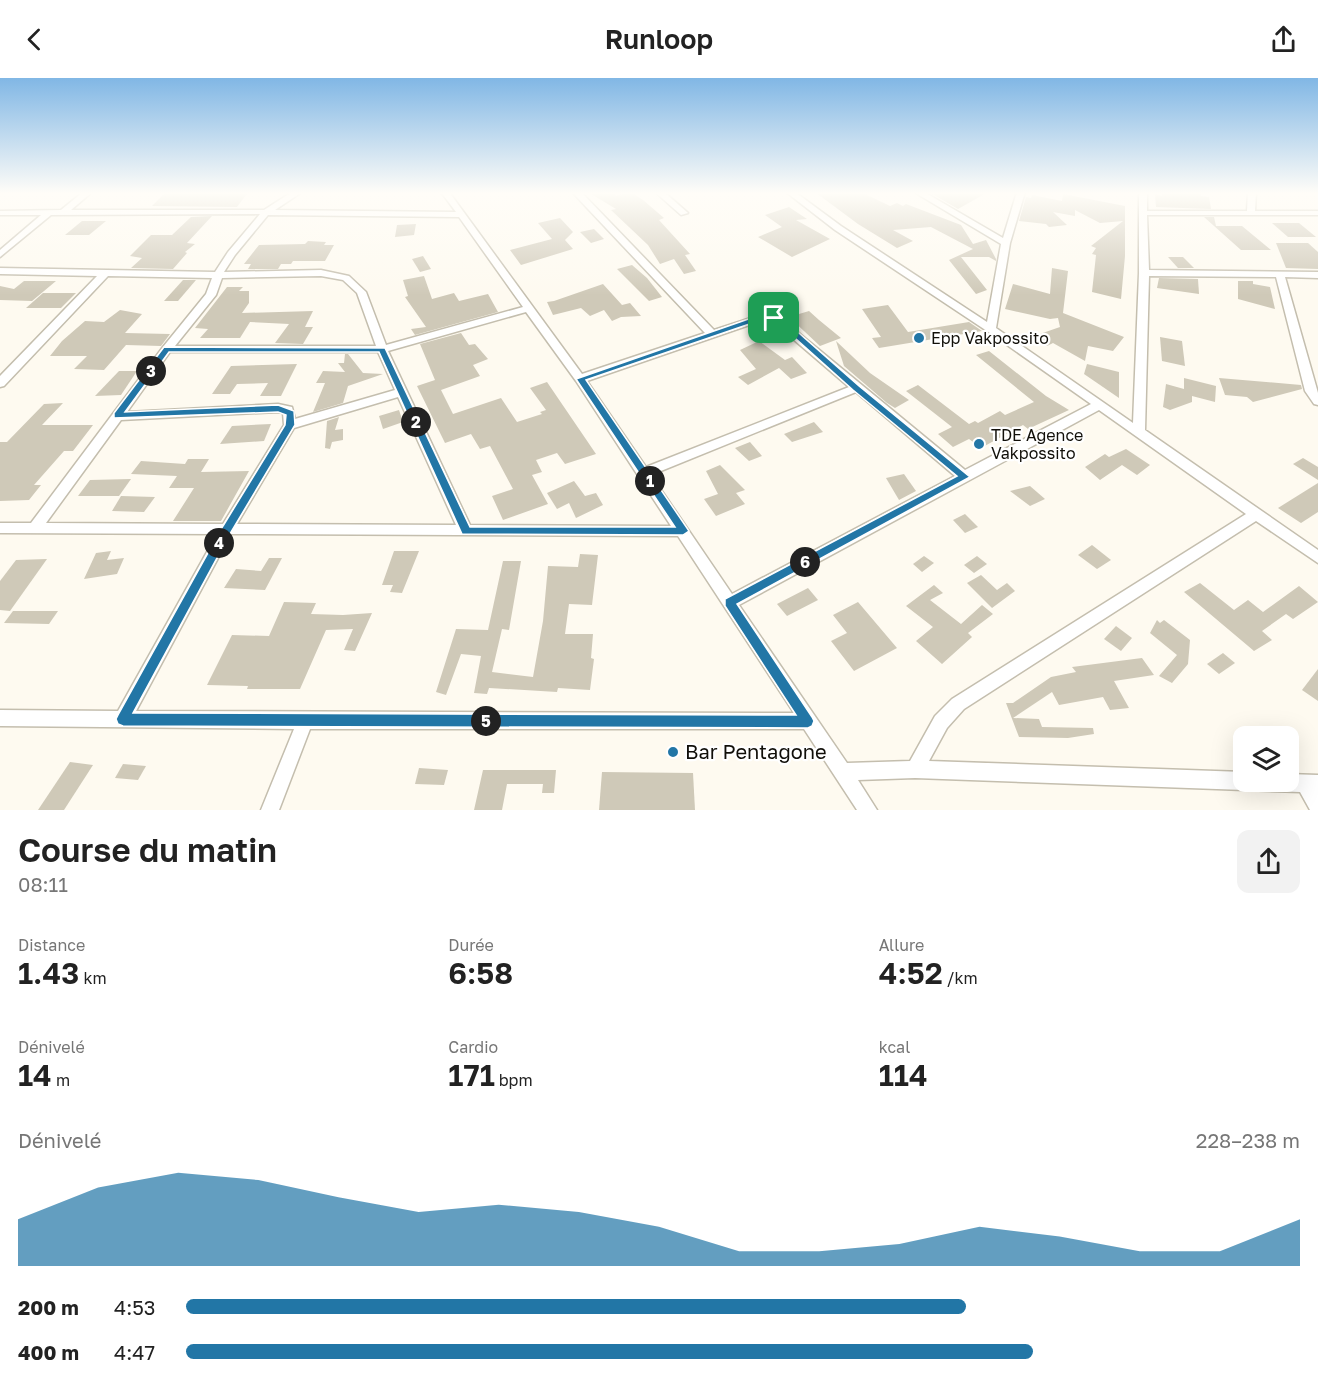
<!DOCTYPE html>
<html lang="fr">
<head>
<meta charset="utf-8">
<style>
	body { margin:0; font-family:"Golos Text",sans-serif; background:#f2f2f2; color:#222; height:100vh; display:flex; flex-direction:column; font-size:22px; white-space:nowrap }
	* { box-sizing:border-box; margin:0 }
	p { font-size:20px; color:#767676 }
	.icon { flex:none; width:33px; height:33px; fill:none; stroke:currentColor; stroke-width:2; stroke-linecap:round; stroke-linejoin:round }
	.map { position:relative; height:732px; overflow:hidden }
	.sheet { display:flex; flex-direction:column; background:#fff; flex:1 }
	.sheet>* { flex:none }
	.fabs { position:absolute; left:1233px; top:648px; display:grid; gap:12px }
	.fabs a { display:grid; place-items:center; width:66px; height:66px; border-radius:12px; background:#fff; box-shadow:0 6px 24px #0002; font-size:30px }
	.pin { position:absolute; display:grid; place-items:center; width:51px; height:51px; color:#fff; margin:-26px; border-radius:12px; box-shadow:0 3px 9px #0006 }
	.km { position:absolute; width:30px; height:30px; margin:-15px; border-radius:50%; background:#222; color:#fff; font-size:16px; line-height:30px; text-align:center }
	.round { display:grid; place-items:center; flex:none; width:63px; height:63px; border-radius:12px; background:#f2f2f2 }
	.head { display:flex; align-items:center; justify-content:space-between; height:102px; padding:0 18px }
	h1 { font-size:33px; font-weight:600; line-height:45px }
	.metrics { display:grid; grid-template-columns:repeat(3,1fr); gap:9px; height:102px; padding:6px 18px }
	.metrics div { display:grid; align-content:center }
	.metrics b { font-size:30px; font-weight:600 }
	.metrics small { font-size:16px; font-weight:400 }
	.metrics p { font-size:16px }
	.chart { height:168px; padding:12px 18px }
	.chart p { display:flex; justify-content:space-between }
	.chart svg { width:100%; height:108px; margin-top:6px; fill:#2276a6; opacity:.7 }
	ul { padding:0 18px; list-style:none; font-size:20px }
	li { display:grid; grid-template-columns:96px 72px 1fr; align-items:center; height:45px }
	li i { height:15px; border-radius:8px; background:#2276a6 }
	header { display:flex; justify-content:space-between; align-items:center; height:78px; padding:0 18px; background:#fff; font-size:27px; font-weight:600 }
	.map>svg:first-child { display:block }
	.building { fill:#cfc9b8 }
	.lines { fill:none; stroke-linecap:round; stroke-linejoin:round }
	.minor-casing { stroke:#c4beae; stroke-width:3 }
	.minor { fill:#fff; fill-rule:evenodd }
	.route { fill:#2276a6; stroke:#fff; stroke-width:1.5; fill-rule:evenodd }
	.poi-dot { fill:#2276a6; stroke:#fff; stroke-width:2 }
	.labels { text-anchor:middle; stroke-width:4.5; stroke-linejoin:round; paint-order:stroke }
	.poi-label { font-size:16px; fill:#110f09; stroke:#fff; text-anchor:start }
	.near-poi-label { font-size:20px; fill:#110f09; stroke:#fff; text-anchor:start }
</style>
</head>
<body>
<header><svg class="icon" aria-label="back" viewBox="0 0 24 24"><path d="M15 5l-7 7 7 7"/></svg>Runloop<svg class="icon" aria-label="share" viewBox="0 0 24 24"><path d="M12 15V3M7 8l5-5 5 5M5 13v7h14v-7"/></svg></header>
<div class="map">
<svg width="1318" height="732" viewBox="0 0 1318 732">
	<rect width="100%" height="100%" fill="#fefaf0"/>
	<g class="building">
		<path d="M166 114H248L237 129 152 128Z"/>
		<path d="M588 114H612L616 118 631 114 643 122 664 140 659 142 690 176 685 177 696 193 684 196 674 181 660 186 648 167 611 132 616 131Z"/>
		<path d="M815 114H861L890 128 897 125 903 128 906 126 961 147 973 166 986 162 996 181V183L989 179H961L987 212 976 216 949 182 973 171 931 149 893 152 913 163 897 170 858 146Z"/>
		<path d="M929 114H988L958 131Z"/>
		<path d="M1162 114H1201V118L1209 119 1211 131 1156 129 1155 116 1162 118Z"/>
		<path d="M1063 116 1125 128V178L1121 221 1092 214 1096 177 1092 176 1096 170 1091 168 1123 143 1100 145 1075 132V138L1053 134 1067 147 1049 149 1046 146 1019 143 1026 119 1031 120 1032 117 1062 123Z"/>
		<path d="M789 129 807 141 796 142 830 161 792 179 758 159 782 149 765 137Z"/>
		<path d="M212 138 187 165 195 166 185 174 187 175 173 191 131 190 142 180 130 178 151 157H172L191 139Z"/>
		<path d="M1204 139H1214L1216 148H1242L1271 172H1241Z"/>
		<path d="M560 140 573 154 565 162 573 171 521 187 510 172 552 161 538 145Z"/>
		<path d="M82 143H106L89 157H65Z"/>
		<path d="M1272 145H1299L1316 159H1288Z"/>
		<path d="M416 146 414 157 395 159 397 147Z"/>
		<path d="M594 151 604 161 591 165 580 154Z"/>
		<path d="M308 163 326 164 324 167H334L325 183H293L291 186H281L278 191H248L251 186H244L259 167 305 166Z"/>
		<path d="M1276 165H1308L1318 174V191L1286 190Z"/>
		<path d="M423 178 431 191 420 194 412 181Z"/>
		<path d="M1168 179H1183L1194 190H1178Z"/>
		<path d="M632 187 647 200 662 219 649 223 617 191Z"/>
		<path d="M1052 190 1068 193 1063 235 1124 259 1113 273 1088 268 1085 283 1053 265 1047 268 1031 259 1060 249 1058 240 1050 241 1005 231 1013 206 1050 216Z"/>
		<path d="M424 198 432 221 454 215 459 223 488 216 498 234 415 257 411 251 426 249 405 219 408 218 403 202Z"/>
		<path d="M1159 200 1198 201 1199 216 1157 210Z"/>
		<path d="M183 202H196L178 223H164Z"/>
		<path d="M24 203H56L32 223 0 222V208L14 211Z"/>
		<path d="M1238 203H1253V206L1270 209 1275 231 1238 221Z"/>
		<path d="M603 206 622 227 630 225 641 238 621 239 612 243 604 232 590 238 581 230 553 237 547 224 554 223Z"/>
		<path d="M227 209H243L239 213H249V225L242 235 313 233 305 249H313L303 266 275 265 289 246 250 244 240 260H200L208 251 195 250Z"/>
		<path d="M43 215H76L61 230H26Z"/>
		<path d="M888 227 908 254 969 244 982 253 879 270 872 260 881 259 862 231Z"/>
		<path d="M120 232 142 236 125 255 170 256 161 268 126 267 104 292 74 291 87 278H50L62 263 85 243 104 244Z"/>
		<path d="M809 233 819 242 841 260 820 268 789 239Z"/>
		<path d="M461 255 469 267 475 266 488 281 473 287 480 298 441 312 453 336 501 320 517 344 542 336 540 334 546 332 530 310 547 304 596 376 565 386 557 375 536 382 542 394 532 397 548 426 503 442 492 418 513 411 490 368 480 371 471 356 445 365 417 308 435 302 420 266Z"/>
		<path d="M1160 259 1182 263 1185 288 1162 283Z"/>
		<path d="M759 263 785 282 792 279 807 295 791 301 779 290 748 307 738 299 756 291 740 272Z"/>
		<path d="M836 263 870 295 909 322 895 330 887 325 844 288Z"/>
		<path d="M989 273 1046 318 1069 332 1028 351 1023 347 981 370 969 361 953 369 938 356 952 349 906 313 918 307 969 346 975 343 978 345 1000 333 1005 337 1034 324 976 277Z"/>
		<path d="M345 276H348L363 295 383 296 348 308 343 325 313 334 325 305H316L323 293 345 294 338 285H344Z"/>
		<path d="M297 286 281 318H260L268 305 237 306 230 316H212L231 288Z"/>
		<path d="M1087 286 1119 294V320L1084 296Z"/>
		<path d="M119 293H137L121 317 95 318Z"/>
		<path d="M1184 300 1216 308 1215 324 1192 318V324L1170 332 1163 329 1166 306 1184 311Z"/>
		<path d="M1219 300 1301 307 1302 311 1253 324 1247 319 1225 317Z"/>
		<path d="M63 325 42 347H93L73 373H64L34 407H41L29 422 0 423V364H7L44 326Z"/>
		<path d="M399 332 403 344 383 351 379 338Z"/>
		<path d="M339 339 335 352 343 351V362L332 364 330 371 325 370 327 343Z"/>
		<path d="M814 344 823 354 792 364 784 356Z"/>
		<path d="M271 346 264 363 220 366 232 348Z"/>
		<path d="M750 364 762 378 749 383 735 370Z"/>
		<path d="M1126 371 1150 387 1137 397 1122 387 1100 402 1085 389 1105 376 1109 379Z"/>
		<path d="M1303 380 1318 389V402L1293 386Z"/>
		<path d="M188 381H209L201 394 249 393 221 443H173L194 410H169L177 398 131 396 141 383 185 386Z"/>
		<path d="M720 387 745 412 736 415 745 426 716 438 704 421 718 416 706 393Z"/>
		<path d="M904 396 916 413 899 422 886 400Z"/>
		<path d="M131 401 119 418H78L90 402Z"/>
		<path d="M574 403 585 418 596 415 603 427 576 440 569 425 557 431 547 415Z"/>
		<path d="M1318 405V434L1301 445 1278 430Z"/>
		<path d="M1030 408 1045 421 1030 428 1010 413Z"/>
		<path d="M121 418 155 419 144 434 112 433Z"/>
		<path d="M965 436 978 449 965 455 953 442Z"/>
		<path d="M1092 467 1111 482 1097 491 1078 477Z"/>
		<path d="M111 473 107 482 124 480 117 496 84 501 96 475Z"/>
		<path d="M394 473H419L402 515 390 514 393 507H382Z"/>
		<path d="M580 476 598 477 592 527 569 526 565 556H593L591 580 594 581 590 612 558 610 557 614 489 610 487 616 474 615 481 578 461 576 446 617 436 614 456 551 488 552 503 483H521L509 552 502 551 492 594 533 599 543 543 548 488 578 489Z"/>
		<path d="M924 478 934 485 922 494 913 486Z"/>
		<path d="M977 478 987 486 974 495 964 487Z"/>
		<path d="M269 480H282L265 512 224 510 236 491 261 493Z"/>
		<path d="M47 481 10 533 0 532V503L16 482Z"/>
		<path d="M981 497 997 512 1007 505 1015 513 992 530 967 505Z"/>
		<path d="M1200 505 1234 532 1248 522 1263 534 1299 508 1318 524 1293 541 1286 536 1262 553 1272 562 1254 573 1184 514Z"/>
		<path d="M934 507 943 515 930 522 961 546 982 527 993 536 968 555 972 559 942 586 916 563 933 549 906 528Z"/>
		<path d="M808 510 818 522 787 538 777 526Z"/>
		<path d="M284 524 316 525 311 536 343 537 372 535 355 573 344 572 353 551 326 552 300 611H247L248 608 207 607 232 557 269 558Z"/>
		<path d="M858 524 897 570 854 593 831 563 847 555 833 537Z"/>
		<path d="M13 533H58L49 546 4 545Z"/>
		<path d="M1157 542 1160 545 1164 542 1190 562 1188 586 1172 605 1159 598 1177 577 1150 555Z"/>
		<path d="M1116 548 1132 560 1121 573 1104 561Z"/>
		<path d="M1223 575 1235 585 1219 596 1207 586Z"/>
		<path d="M1142 580 1154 597 1114 603 1129 630 1110 632 1103 619 1059 627 1052 614 1013 640 1039 641 1042 649 1093 650 1094 656 1068 660 1019 659 1006 625H1013L1051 599 1076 594 1072 589Z"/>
		<path d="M1318 591V623L1302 612Z"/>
		<path d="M70 684 93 687 64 732H38Z"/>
		<path d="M123 686 146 688 138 702 115 700Z"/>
		<path d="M419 690 448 692 444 707 415 706Z"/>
		<path d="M483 692H556L554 715H542L543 706H507L502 732H474Z"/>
		<path d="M602 694 693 695 695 732H599Z"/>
	</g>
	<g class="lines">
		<defs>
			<g id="minor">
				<path d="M83 114H92L71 132H264L292 114H302L275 132 456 134 441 114H449L582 296 705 255 572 114H581L714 252 760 237 778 238 965 392 1091 326 987 253 835 152 786 114H795L841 148 987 244 1001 166 914 114H924L1003 160 1017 114H1025L1010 165 996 250 1133 345 1139 195V114H1147V133H1247L1248 114H1256L1255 133H1318V137H1147L1149 192 1318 194V200L1285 199 1318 315V327L1314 326 1305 313 1276 199 1149 198 1145 352 1318 472V485L1256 443 964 631 947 650 929 683 1244 694V704H1288V696L1318 697V732H1310L1300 714 915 700 858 702 877 732H857L804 651H310L279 732H261L294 651 0 648V632L118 633 217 456 0 455V445H31L163 269 206 216 212 200 108 198 4 308 0 309V298L97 198 0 196V190L215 194 228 174 260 136 51 137 0 179V172L41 137H0V133L61 132ZM268 137 459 139 523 229 386 267 366 214 349 198 321 192 224 194 235 177ZM321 198 343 202 357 215 376 268H175L216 217 222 200ZM526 234 576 303 671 448 470 447 388 273ZM761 243H772L849 309 646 389 587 303ZM170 274H378L395 312 295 341 292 329 278 326 127 334ZM856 314 955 398 732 516 651 397ZM398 319 456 447 237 446 294 350ZM1099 332 1246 436 952 621 935 638 910 683 847 685 739 527ZM278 334 283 335 284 347 223 446 46 445 121 342ZM231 456 678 458 794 635 136 633Z"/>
				<path d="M655 114H664L688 135 681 137Z"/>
			</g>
		</defs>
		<use href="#minor" class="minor-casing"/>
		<use href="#minor" class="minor"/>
	</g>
	<linearGradient id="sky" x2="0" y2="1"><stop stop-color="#81b7e5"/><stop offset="0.53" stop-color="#fffdf8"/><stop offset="1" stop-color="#fffdf8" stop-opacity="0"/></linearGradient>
	<rect width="1318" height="217" fill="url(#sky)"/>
	<path class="route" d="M774 237 783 241 859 308 970 399 737 526 812 639 814 643 812 648 808 650 123 648 118 646 116 641 118 637 223 448 285 347 286 337 278 334 114 340V335L164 269 385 270 470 449H675L576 301 757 238ZM761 242 777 244 853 312 957 398 725 521V528L796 637 133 635 231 454 295 347 294 333 278 327 125 334 169 274H379L462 456 683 457 689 453 687 450 586 302Z"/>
	<g class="poi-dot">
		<circle cx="919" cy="260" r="6"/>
		<circle cx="979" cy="366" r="6"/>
		<circle cx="673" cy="674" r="6"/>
	</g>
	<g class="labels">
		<g class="poi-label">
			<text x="931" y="266">Epp Vakpossito</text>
			<text x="991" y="363">TDE Agence<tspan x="991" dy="18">Vakpossito</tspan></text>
		</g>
		<g class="near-poi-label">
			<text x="685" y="681">Bar Pentagone</text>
		</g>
	</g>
</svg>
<div class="fabs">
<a><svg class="icon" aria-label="layers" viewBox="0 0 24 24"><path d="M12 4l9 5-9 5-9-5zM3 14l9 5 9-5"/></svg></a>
</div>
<div class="pin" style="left:774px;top:240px;background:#1e9e55"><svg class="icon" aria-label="arrive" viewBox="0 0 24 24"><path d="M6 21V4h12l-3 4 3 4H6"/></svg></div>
<b class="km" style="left:650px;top:403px">1</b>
<b class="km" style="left:416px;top:344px">2</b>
<b class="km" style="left:151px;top:293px">3</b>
<b class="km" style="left:219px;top:465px">4</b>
<b class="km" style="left:486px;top:643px">5</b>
<b class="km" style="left:805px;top:484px">6</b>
</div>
<section class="sheet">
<div class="head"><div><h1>Course du matin</h1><p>08:11</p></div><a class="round"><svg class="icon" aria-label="share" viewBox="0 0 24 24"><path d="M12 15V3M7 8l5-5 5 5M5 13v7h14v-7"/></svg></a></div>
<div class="metrics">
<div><p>Distance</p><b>1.43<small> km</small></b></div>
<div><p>Durée</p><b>6:58</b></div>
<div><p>Allure</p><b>4:52<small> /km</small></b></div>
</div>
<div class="metrics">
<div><p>Dénivelé</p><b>14<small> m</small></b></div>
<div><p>Cardio</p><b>171<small> bpm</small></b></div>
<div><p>kcal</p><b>114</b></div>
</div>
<div class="chart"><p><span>Dénivelé</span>228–238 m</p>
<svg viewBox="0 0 160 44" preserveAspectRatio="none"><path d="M0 44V25L10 12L20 6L30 9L40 16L50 22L60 19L70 22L80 28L90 38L100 38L110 35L120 28L130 32L140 38L150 38L160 25V44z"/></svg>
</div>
<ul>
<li><b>200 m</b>4:53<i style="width:70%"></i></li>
<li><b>400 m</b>4:47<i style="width:76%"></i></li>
</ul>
</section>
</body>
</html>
